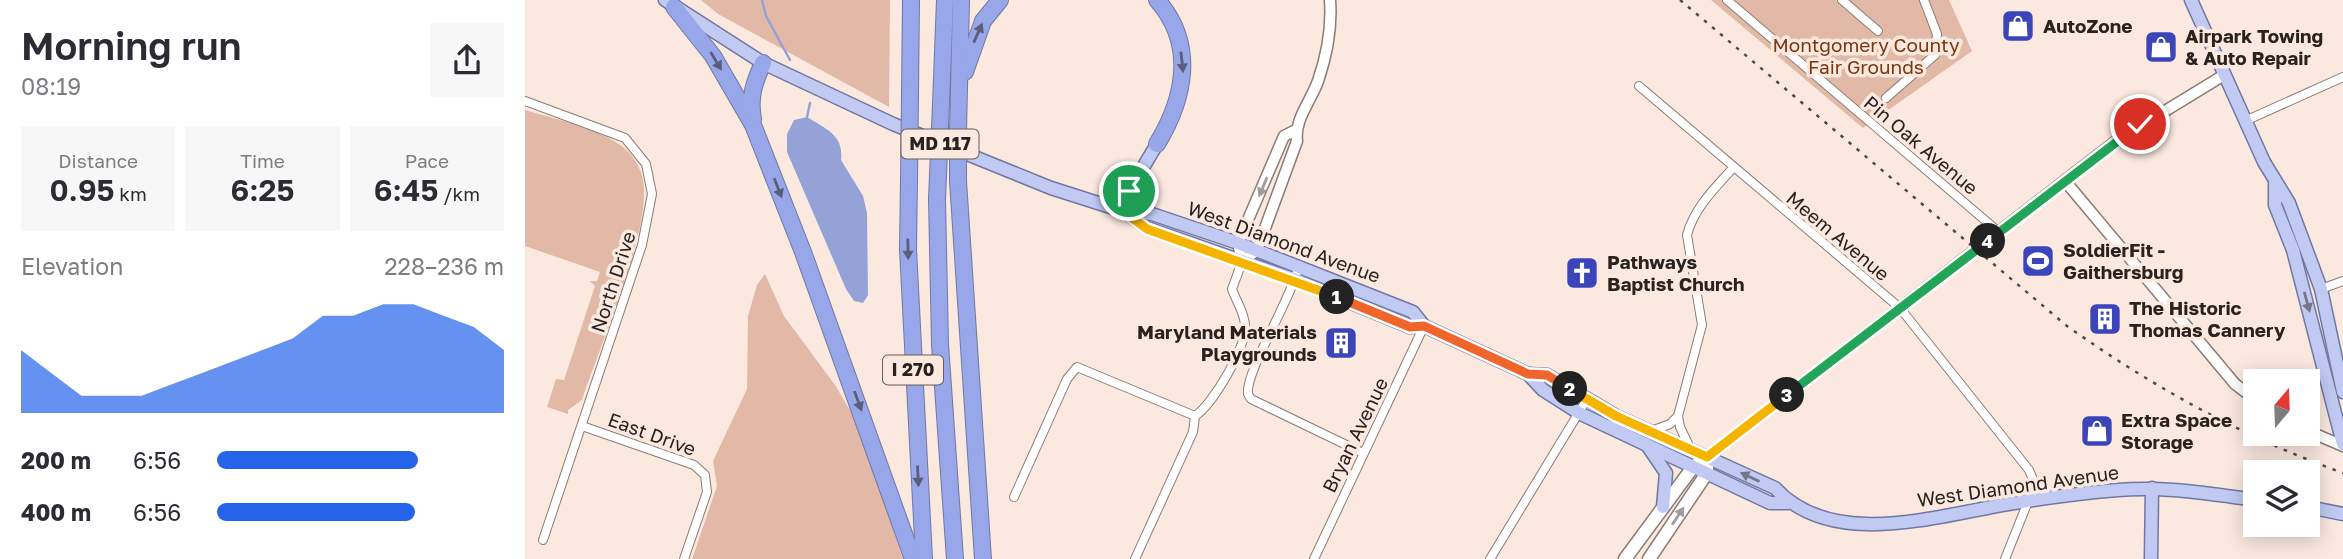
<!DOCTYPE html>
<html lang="en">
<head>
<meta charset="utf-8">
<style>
	body { margin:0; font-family:"Golos Text",sans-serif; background:#f7f7f7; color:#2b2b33; height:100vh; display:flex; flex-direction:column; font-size:26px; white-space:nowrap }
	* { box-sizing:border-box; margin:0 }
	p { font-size:23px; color:#7c7c81 }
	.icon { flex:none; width:38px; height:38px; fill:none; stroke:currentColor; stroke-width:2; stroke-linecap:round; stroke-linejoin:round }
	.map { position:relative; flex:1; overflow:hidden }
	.side { display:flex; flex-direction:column; background:#fff; width:525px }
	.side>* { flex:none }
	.needle { width:46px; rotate:19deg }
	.tools { position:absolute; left:1718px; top:369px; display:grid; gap:14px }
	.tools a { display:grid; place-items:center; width:77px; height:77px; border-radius:0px; background:#fff; box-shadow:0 4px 18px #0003; font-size:35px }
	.pin { position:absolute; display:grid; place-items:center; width:60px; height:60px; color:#fff; margin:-30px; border:4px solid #fff; border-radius:50%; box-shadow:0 2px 7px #0007 }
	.km { position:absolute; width:35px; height:35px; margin:-18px; border-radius:50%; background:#222; color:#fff; font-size:19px; line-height:35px; text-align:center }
	.round { display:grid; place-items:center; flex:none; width:74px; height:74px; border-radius:0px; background:#f7f7f7 }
	.summary { display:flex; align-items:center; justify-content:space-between; height:119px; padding:0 21px }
	h1 { font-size:38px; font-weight:600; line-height:52px }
	.stats { display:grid; grid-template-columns:repeat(3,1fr); gap:10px; height:119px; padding:7px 21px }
	.stats div { display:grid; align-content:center; border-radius:0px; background:#f7f7f7; text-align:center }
	.stats b { font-size:30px; font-weight:600 }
	.stats small { font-size:19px; font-weight:400 }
	.stats p { font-size:19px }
	.chart { height:196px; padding:14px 21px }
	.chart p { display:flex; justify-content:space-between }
	.chart svg { width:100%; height:126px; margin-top:7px; fill:#2563eb; opacity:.7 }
	ul { padding:0 21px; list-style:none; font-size:23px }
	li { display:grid; grid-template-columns:112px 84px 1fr; align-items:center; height:52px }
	li i { height:18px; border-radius:9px; background:#2563eb }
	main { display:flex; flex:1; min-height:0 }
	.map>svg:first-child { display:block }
	.green { fill:#e2b9a7 }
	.water { fill:#94a2d8 }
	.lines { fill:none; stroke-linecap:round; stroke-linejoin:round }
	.stream { stroke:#94a2d8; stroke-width:2.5 }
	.minor-casing { stroke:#8c7b74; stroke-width:10 }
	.tertiary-casing { stroke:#8c7b74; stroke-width:13 }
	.secondary-casing { stroke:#8c7b74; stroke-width:15 }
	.primary-casing { stroke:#7078a2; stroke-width:15 }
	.motorway-casing { stroke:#7078a2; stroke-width:18 }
	.minor { stroke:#fff; stroke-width:8 }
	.tertiary { stroke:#fff; stroke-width:10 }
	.secondary { stroke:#fff; stroke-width:12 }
	.primary { stroke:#c1caf2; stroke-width:12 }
	.motorway { stroke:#97a7e9; stroke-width:16 }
	.rail { stroke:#534a45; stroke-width:2.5; stroke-dasharray:3.5 7; stroke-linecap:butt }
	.motorway-bridge-casing { stroke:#7078a2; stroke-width:18; stroke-linecap:butt }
	.motorway-bridge { stroke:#97a7e9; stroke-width:16 }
	.oneway { fill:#5a5e7a }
	.oneway2 { fill:#9f9c9a }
	.oneway3 { fill:#757688 }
	.split-1-casing { stroke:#fff; stroke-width:14 }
	.split-2-casing { stroke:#fff; stroke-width:14 }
	.split-3-casing { stroke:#fff; stroke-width:14 }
	.split-4-casing { stroke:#fff; stroke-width:14 }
	.split-5-casing { stroke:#fff; stroke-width:14 }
	.split-1 { stroke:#f5b400; stroke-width:9 }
	.split-2 { stroke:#f0652b; stroke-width:9 }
	.split-3 { stroke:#f5b400; stroke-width:9 }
	.split-4 { stroke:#22a559; stroke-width:9 }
	.split-5 { stroke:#22a559; stroke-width:9 }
	.labels { text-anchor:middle; stroke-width:7; stroke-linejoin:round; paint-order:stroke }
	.shield { fill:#fbe9e0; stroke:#685e59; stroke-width:2 }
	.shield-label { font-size:18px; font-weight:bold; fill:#29221f }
	.poi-label { font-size:19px; font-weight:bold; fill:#29221f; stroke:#fbe9e0; text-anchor:start }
	.park-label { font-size:19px; fill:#7c350c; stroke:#fbe9e0 }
	.street-label { font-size:19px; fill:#29221f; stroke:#fbe9e0 }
</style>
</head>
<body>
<main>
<section class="side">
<div class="summary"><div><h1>Morning run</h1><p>08:19</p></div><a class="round"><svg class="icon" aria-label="share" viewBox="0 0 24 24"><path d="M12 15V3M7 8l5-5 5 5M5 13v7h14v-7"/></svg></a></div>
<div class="stats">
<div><p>Distance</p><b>0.95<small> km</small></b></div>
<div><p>Time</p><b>6:25</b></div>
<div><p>Pace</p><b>6:45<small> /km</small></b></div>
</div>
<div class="chart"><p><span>Elevation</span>228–236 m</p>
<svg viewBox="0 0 160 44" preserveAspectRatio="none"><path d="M0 44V22L10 30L20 38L30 38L40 38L50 34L60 30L70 26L80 22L90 18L100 10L110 10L120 6L130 6L140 10L150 14L160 22V44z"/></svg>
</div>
<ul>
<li><b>200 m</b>6:56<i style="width:70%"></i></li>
<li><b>400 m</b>6:56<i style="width:69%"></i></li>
</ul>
</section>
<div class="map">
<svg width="1818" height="559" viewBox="0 0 1818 559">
	<rect width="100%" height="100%" fill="#fbe9e0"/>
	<g class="green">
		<path d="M176 0H365L364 107 193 14Z"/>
		<path d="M1186 0H1424L1447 51 1338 128Z"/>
		<path d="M0 110C27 118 79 130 99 148 112 159 119 174 119 191 120 245 75 345 57 400L43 410V414L22 407 31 379 39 380 70 286 65 281H72L75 272 0 246Z"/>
		<path d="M240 274 259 316 310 385 332 422 378 559H167L192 486 188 461 222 389 223 316 232 285Z"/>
	</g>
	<path class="water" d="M282 117C301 129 319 135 316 160L338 196 342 213 343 295 338 303 329 301 321 289 262 152V134L269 120Z"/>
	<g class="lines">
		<g class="stream">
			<path d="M237 0 241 16 265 60"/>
			<path d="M282 117 285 103"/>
		</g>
		<defs>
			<g id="minor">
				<path d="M1202 0 1475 233"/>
				<path d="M1317 0 1353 31"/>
				<path d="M1114 86 1375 308 1504 470 1510 484 1480 559"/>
				<path d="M1361 98 1410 55 1412 34 1399 0"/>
				<path d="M0 101 100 138 121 164 127 194 117 245 18 540"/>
				<path d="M1720 121 1818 77"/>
				<path d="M774 265C767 298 720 372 723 394L726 399 838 453"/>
				<path d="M1796 289 1818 281"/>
				<path d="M57 426 169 465 180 475 182 492 159 559"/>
				<path d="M1126 431 1145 424 1153 416"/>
				<path d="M1165 448 1155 427 1153 416 1177 325 1162 235C1169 208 1190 188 1208 168"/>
				<path d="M489 497 542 379 552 367 670 416C688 404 721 348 720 326 720 313 711 301 707 289L717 262"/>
				<path d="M610 559 668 432 670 416"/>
				<path d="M789 559 899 326"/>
				<path d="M965 559 1062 399"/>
			</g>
			<g id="tertiary">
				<path d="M771 130 759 136 713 243 717 262 732 250 772 141C769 120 786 101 793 81 802 55 807 27 805 0"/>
				<path d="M1540 181 1710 384 1731 400"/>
				<path d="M1783 431 1818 446"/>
				<path d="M1182 457 1591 141 1699 75"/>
			</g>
			<g id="secondary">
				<path d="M1100 559 1168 467 1176 461"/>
				<path d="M1124 559 1182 473V464"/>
			</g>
			<g id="primary">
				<path d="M140 0 238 63 368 124 526 188 598 211 627 214 713 243 888 312 899 326 1003 374 1018 390 1054 413 1245 503H1263"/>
				<path d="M1666 0 1739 162 1764 203 1796 289 1818 392"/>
				<path d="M1750 184V205L1768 250 1818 444"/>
				<path d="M598 211 622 228 771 280 885 327 899 326"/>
				<path d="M598 211 604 191 632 144"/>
				<path d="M1003 374 1022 375 1091 416 1250 488C1307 550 1411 516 1483 504 1519 498 1556 493 1593 490 1640 486 1685 494 1731 500"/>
				<path d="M1124 448 1141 473 1138 507"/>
				<path d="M1783 507 1818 514"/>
				<path d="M1626 559 1627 488"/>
			</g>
			<g id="motorway">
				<path d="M149 7 188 56 228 125 278 252 388 559"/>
				<path d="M440 72 458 21 475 0"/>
				<path d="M385 94 386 0"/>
				<path d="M416 104 420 0"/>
				<path d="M228 119C224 97 229 83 238 63"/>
				<path d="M433 131 436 0"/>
				<path d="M632 144C660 98 671 44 632 0"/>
				<path d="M384 180 383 249 399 559"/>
				<path d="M433 181 458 559"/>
				<path d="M412 199 415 344 430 559"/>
			</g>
		</defs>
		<use href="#minor" class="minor-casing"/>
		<use href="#tertiary" class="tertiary-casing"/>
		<use href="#secondary" class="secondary-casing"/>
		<use href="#primary" class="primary-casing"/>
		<use href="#motorway" class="motorway-casing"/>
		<use href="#minor" class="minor"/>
		<use href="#tertiary" class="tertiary"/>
		<use href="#secondary" class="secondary"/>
		<use href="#primary" class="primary"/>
		<use href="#motorway" class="motorway"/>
		<path class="rail" d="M1155 0 1542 326C1628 387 1718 437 1818 473"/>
		<defs>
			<g id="motorway-bridge">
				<path d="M384 180 385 94"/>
				<path d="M433 181V131"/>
				<path d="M412 199 416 104"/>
			</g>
		</defs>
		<use href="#motorway-bridge" class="motorway-bridge-casing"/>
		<use href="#motorway-bridge" class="motorway-bridge"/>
	</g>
	<defs><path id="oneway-solid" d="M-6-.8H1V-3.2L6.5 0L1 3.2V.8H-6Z" transform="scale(1.75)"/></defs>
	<g class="oneway">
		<use href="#oneway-solid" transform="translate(453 33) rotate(-66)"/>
		<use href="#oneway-solid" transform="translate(191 61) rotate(59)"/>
		<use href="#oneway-solid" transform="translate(657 62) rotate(84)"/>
		<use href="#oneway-solid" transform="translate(253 188) rotate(69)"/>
		<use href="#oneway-solid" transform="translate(383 249) rotate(89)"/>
		<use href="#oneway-solid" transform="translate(333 401) rotate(70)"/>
		<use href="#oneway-solid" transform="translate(393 476) rotate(87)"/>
	</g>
	<g class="oneway2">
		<use href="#oneway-solid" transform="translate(738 187) rotate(113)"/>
		<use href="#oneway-solid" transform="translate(1153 516) rotate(-56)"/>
	</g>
	<g class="oneway3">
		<use href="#oneway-solid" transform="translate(1782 302) rotate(75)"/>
		<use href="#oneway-solid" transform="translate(1225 477) rotate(-155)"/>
	</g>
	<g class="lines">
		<defs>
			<path id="split-1" d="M604 191 598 211 622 229 812 297"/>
			<path id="split-2" d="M812 297 885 327 899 326 1003 374 1022 375 1045 389"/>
			<path id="split-3" d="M1045 389 1091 416 1182 457 1262 395"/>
			<path id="split-4" d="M1262 395 1463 241"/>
			<path id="split-5" d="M1463 241 1615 124"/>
		</defs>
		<use href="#split-1" class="split-1-casing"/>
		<use href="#split-2" class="split-2-casing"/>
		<use href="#split-3" class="split-3-casing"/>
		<use href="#split-4" class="split-4-casing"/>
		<use href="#split-5" class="split-5-casing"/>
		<use href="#split-1" class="split-1"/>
		<use href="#split-2" class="split-2"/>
		<use href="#split-3" class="split-3"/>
		<use href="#split-4" class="split-4"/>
		<use href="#split-5" class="split-5"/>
	</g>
	<defs>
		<symbol id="shop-square" viewBox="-11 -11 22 22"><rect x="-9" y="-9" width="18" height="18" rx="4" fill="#3b45b9" stroke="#fbe9e0"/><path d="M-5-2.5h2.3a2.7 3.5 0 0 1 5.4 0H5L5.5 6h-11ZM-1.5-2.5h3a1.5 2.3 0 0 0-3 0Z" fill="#fff"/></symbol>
		<symbol id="stadium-square" viewBox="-11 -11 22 22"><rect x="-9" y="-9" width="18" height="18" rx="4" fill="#3b45b9" stroke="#fbe9e0"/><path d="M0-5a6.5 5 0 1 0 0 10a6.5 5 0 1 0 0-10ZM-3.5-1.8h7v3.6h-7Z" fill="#fff"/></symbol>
		<symbol id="church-square" viewBox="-11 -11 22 22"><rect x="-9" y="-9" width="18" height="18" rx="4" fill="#3b45b9" stroke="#fbe9e0"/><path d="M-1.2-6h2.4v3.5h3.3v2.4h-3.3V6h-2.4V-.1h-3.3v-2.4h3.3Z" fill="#fff"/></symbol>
		<symbol id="building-square" viewBox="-11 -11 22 22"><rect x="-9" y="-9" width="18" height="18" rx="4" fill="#3b45b9" stroke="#fbe9e0"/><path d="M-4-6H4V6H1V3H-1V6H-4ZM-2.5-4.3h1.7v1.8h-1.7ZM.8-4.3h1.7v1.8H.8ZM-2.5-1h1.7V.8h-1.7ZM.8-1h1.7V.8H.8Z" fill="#fff"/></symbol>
	</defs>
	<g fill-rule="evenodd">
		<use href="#shop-square" x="1474" y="7" width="38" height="38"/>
		<use href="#shop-square" x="1617" y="28" width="38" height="38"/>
		<use href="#stadium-square" x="1494" y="242" width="38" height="38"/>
		<use href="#church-square" x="1038" y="254" width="38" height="38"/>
		<use href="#building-square" x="1561" y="300" width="38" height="38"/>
		<use href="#building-square" x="797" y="324" width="38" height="38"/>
		<use href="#shop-square" x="1553" y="412" width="38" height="38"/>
	</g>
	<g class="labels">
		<g class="shield">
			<rect x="376.5" y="129.5" width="77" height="29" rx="5"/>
			<rect x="358" y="355.5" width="60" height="29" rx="5"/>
		</g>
		<g class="shield-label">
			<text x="415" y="150">MD 117</text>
			<text x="388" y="376">I 270</text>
		</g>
		<g class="poi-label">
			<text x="1518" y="33">AutoZone</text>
			<text x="1660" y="43">Airpark Towing<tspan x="1660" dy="22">&amp; Auto Repair</tspan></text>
			<text x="1538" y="257">SoldierFit -<tspan x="1538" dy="22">Gaithersburg</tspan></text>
			<text x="1082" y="269">Pathways<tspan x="1082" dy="22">Baptist Church</tspan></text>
			<text x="1604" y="315">The Historic<tspan x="1604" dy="22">Thomas Cannery</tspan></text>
			<text x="792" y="339" text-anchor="end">Maryland Materials<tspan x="792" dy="22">Playgrounds</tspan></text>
			<text x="1596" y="427">Extra Space<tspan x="1596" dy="22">Storage</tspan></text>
		</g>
		<g class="park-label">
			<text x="1341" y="52">Montgomery County<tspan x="1341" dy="22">Fair Grounds</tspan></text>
		</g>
		<g class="street-label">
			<text transform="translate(1396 145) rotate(40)" y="7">Pin Oak Avenue</text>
			<text transform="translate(1313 236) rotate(40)" y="7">Meem Avenue</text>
			<text transform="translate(759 242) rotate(20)" y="7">West Diamond Avenue</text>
			<text transform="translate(88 282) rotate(-72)" y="7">North Drive</text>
			<text transform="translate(127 434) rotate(20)" y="7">East Drive</text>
			<text transform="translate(830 435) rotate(-64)" y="7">Bryan Avenue</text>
			<text transform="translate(1493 486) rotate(-8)" y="7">West Diamond Avenue</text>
		</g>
	</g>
</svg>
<div class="tools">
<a><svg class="needle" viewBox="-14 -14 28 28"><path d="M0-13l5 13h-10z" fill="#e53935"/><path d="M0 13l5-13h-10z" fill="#7c7c81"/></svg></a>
<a><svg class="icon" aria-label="layers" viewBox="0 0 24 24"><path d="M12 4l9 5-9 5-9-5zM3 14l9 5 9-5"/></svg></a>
</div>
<div class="pin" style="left:604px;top:191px;background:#1e9e55"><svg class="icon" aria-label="arrive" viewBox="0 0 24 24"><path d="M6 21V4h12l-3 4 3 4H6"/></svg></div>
<div class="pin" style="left:1615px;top:124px;background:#d93025"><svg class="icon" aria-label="check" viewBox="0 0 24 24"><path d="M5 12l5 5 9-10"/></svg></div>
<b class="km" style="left:812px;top:297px">1</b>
<b class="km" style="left:1045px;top:389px">2</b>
<b class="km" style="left:1262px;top:395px">3</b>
<b class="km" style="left:1463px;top:241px">4</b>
</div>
</main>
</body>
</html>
